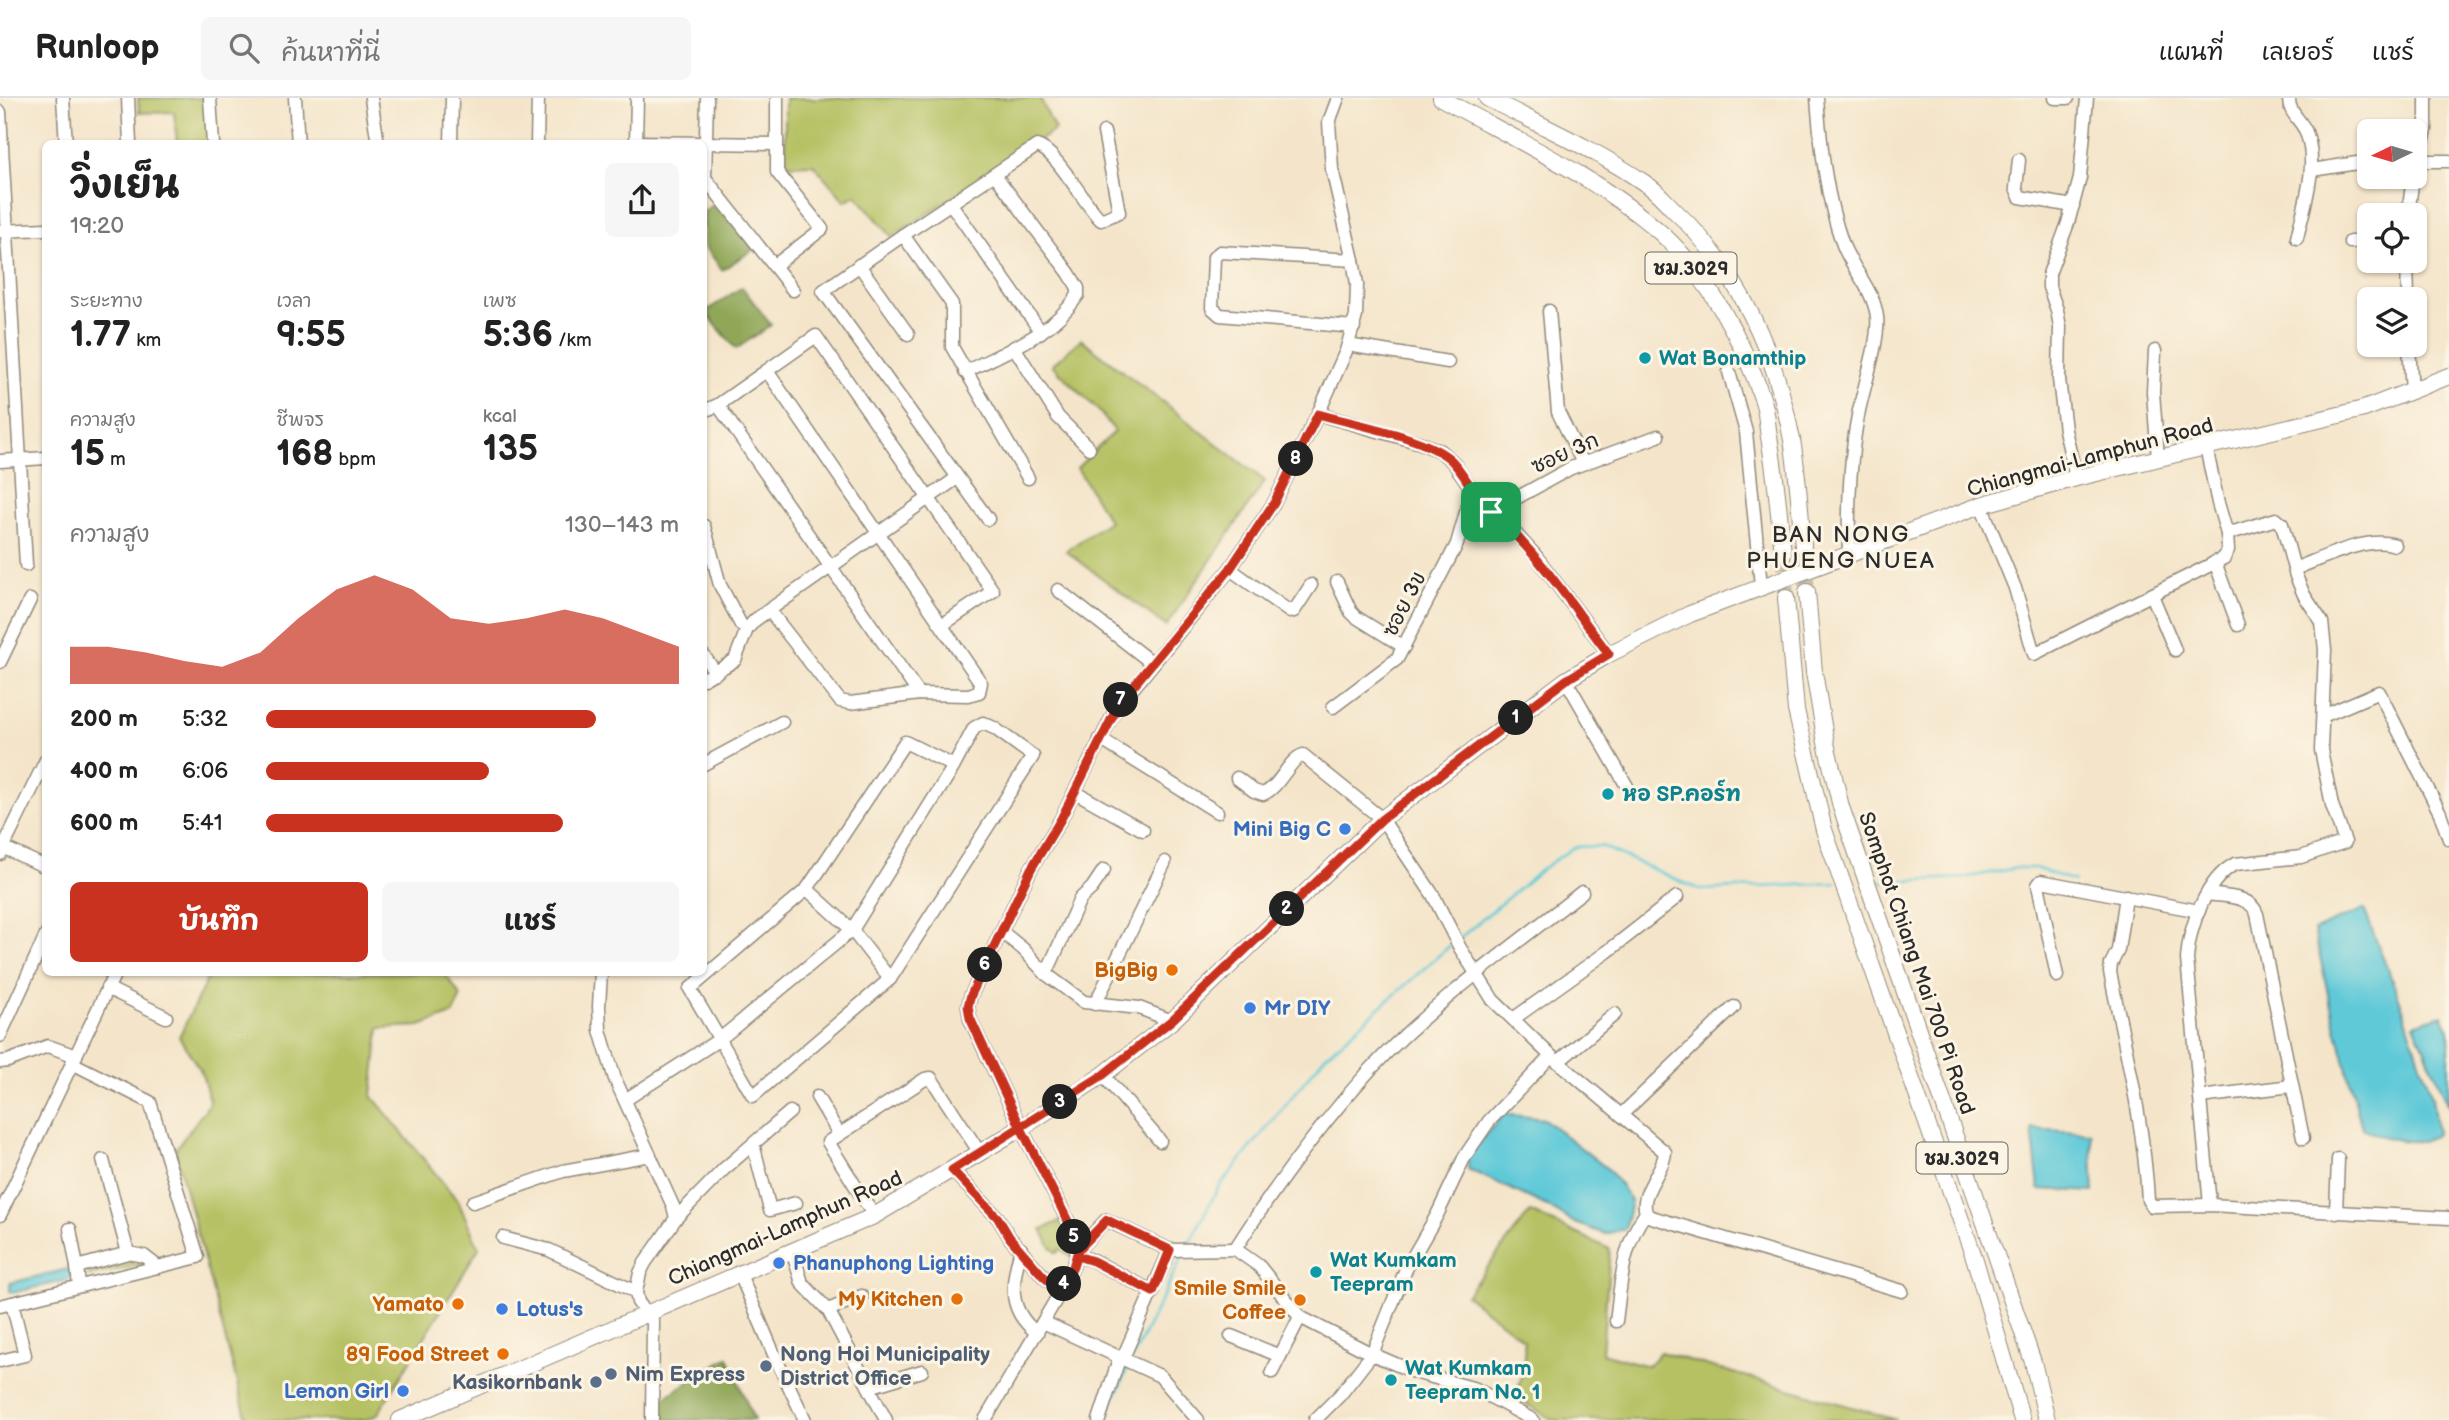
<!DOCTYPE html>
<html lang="th">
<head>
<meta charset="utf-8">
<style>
	body { margin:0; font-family:"Balsamiq Sans","Playpen Sans Thai",sans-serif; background:#f6f6f6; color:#222; height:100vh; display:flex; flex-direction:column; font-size:26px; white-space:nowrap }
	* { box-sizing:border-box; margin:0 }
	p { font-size:23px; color:#767676 }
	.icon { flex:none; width:38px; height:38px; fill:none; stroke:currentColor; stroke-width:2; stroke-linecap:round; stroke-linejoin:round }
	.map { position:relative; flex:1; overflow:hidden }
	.panel { position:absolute; left:42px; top:42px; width:665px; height:836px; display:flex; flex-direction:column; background:#fff; border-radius:10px; box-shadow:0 2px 5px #0004 }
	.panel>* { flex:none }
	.needle { width:46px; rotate:265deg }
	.fabs { position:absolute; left:2357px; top:21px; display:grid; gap:14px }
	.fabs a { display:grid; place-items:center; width:70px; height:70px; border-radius:10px; background:#fff; box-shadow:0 2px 5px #0004; font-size:35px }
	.pin { position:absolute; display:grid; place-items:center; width:60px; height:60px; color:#fff; margin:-30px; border-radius:14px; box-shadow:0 4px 10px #0006 }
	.km { position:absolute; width:35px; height:35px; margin:-18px; border-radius:50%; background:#222; color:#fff; font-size:19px; line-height:35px; text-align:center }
	.round { display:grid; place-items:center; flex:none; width:74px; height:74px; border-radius:10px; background:#f6f6f6 }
	.overview { display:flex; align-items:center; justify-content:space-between; height:119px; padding:0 28px }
	h1 { font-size:38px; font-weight:700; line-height:52px }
	.figures { display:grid; grid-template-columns:repeat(3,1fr); gap:10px; height:119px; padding:7px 28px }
	.figures div { display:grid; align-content:center }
	.figures b { font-size:35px; font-weight:700 }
	.figures small { font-size:19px; font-weight:400 }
	.figures p { font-size:19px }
	.chart { height:196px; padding:14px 28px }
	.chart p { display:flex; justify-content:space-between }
	.chart svg { width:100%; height:126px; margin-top:7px; fill:#c8321e; opacity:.7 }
	.primary-button { display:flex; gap:14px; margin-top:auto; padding:14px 28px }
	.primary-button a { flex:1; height:80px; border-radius:10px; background:#c8321e; color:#fff; font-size:28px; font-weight:700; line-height:80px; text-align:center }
	.primary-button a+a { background:#f6f6f6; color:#222 }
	ul { padding:0 28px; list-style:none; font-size:23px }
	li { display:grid; grid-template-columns:112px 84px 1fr; align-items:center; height:52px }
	li i { height:18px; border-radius:9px; background:#c8321e }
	header { display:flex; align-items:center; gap:42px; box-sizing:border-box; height:98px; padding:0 35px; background:#fff; border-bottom:2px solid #e0e0e0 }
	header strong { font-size:33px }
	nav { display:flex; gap:38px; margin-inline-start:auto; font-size:24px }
	.search { width:490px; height:63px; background:#f6f6f6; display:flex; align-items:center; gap:18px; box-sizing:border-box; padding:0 24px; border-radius:10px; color:#767676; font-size:26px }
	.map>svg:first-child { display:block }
	.green { fill:#b5c163; stroke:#707647; stroke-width:2 }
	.forest { fill:#90a759; stroke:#5e6942; stroke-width:2 }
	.water { fill:#5fc9d8; stroke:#457a82; stroke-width:2 }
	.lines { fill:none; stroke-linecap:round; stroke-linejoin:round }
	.stream { stroke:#5fc9d8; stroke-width:2.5 }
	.major-tunnel { stroke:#ccc0aa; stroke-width:16; stroke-dasharray:16 8; stroke-linecap:butt }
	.minor-casing { stroke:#90887a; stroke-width:15 }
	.major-casing { stroke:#90887a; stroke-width:18 }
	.minor { stroke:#fff; stroke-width:12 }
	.major { stroke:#fff; stroke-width:16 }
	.route-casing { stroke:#fff; stroke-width:14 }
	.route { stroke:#c8321e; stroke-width:9 }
	.culture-dot { fill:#0f9aa8; stroke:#fcf5e5; stroke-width:2.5 }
	.shop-dot { fill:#3f7fe0; stroke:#fcf5e5; stroke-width:2.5 }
	.food-dot { fill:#e8710a; stroke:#fcf5e5; stroke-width:2.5 }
	.service-dot { fill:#5c6f8a; stroke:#fcf5e5; stroke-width:2.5 }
	.labels { text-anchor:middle; stroke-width:6; stroke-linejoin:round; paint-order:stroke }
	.shield { fill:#fcf5e5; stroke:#6a6863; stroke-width:2 }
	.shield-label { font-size:19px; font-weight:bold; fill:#2b2b2b }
	.culture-label { font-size:21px; font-weight:bold; fill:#0d838f; stroke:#fcf5e5; text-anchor:start }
	.street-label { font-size:21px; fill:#2b2b2b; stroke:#fcf5e5 }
	.shop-label { font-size:21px; font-weight:bold; fill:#366cbe; stroke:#fcf5e5; text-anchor:start }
	.food-label { font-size:21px; font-weight:bold; fill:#c56008; stroke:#fcf5e5; text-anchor:end }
	.service-label { font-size:21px; font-weight:bold; fill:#4e5e75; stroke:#fcf5e5; text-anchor:start }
	.neighbourhood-label { font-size:23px; letter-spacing:2px; fill:#2b2b2b; stroke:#fcf5e5 }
</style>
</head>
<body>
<header>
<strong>Runloop</strong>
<div class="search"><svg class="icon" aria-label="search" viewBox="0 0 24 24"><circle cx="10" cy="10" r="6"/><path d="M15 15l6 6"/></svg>ค้นหาที่นี่</div>
<nav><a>แผนที่</a><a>เลเยอร์</a><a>แชร์</a></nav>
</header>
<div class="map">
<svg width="2449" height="1322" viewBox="0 0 2449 1322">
	<rect width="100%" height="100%" fill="#fcf5e5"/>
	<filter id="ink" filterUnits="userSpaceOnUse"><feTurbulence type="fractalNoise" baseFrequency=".0143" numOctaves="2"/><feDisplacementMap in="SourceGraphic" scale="14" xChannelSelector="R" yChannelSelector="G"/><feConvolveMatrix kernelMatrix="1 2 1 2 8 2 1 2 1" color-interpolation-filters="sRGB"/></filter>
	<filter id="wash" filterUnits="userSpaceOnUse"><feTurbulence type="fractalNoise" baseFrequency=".00686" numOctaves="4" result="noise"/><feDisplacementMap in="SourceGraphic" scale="28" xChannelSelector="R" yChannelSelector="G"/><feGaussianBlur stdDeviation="1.57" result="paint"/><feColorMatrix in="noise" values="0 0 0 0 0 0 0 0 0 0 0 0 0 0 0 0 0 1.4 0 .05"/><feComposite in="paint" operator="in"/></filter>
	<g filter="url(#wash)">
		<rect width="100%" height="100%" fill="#f4e5ca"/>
		<g class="green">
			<path d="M138 0H208L210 45H177L174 14 139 15Z"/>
			<path d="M785 0H1040L1055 32 892 139 856 97 845 103 813 66 785 67Z"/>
			<path d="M1081 241 1265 383 1166 528 1066 453 1109 423 1077 370 1115 333 1098 312 1052 267Z"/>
			<path d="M210 875H444L461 898 453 916 420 928 379 930 372 998 458 1103 479 1150 377 1317 365 1322H247L175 1052 210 1005 202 975 179 939Z"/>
			<path d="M1530 1114 1610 1151 1602 1255 1648 1268 1660 1254 1897 1322H1553L1516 1300 1525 1263 1524 1242 1466 1197Z"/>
			<path d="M1065 1121 1078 1143 1072 1159 1060 1151 1057 1155 1050 1148 1042 1131Z"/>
			<path d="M135 1158 143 1166 89 1179 87 1170Z"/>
		</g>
		<g class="forest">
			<path d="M716 104 754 151 722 172 704 147V114Z"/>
			<path d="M742 189 771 227 736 251 705 214Z"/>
			<path d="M728 1259 754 1322H662V1301Z"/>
		</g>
		<g class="water">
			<path d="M2364 811 2401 905 2432 999 2437 1035C2424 1052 2378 1039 2362 1030L2334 922 2314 832Z"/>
			<path d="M2442 917 2449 932V1008L2414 926Z"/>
			<path d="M1504 1016 1544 1021 1610 1073 1631 1103 1625 1131 1605 1136 1575 1125 1547 1108 1468 1071V1057Z"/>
			<path d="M2032 1031 2091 1035 2094 1094 2039 1091Z"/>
			<path d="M68 1171 71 1173 69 1182 12 1195 10 1193V1185Z"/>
		</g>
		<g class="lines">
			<g class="stream">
				<path d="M1874 784 1963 780 2017 770H2035L2074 783"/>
				<path d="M1461 839 1542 771 1574 749 1601 748 1700 792 1836 785"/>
				<path d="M1188 1148 1218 1090 1325 958 1453 845"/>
				<path d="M1132 1261 1183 1157"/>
				<path d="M1105 1322 1129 1267"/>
			</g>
		</g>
	</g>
	<g filter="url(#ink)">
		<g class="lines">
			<g class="major-tunnel">
				<path d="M1803 448 1807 494"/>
				<path d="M1783 455 1786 500"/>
			</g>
			<defs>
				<g id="minor">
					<path d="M63 0 66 46"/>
					<path d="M128 0 130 46"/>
					<path d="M210 0 213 46"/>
					<path d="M295 0 298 46"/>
					<path d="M371 0 378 46"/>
					<path d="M707 0 705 80 793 192"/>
					<path d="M1817 0C1821 50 1826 100 1843 147 1852 171 1874 192 1877 219 1880 243 1862 293 1858 318 1849 364 1848 411 1849 457"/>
					<path d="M2055 0H2068"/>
					<path d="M2289 0C2288 14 2301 22 2306 34 2319 66 2304 108 2297 140"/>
					<path d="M0 14 26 467"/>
					<path d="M636 44 776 46"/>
					<path d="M451 46 452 0"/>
					<path d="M537 46 538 0"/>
					<path d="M636 46 637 0"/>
					<path d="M2019 62 2016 90 2020 99 2073 108"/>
					<path d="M2415 63H2449"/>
					<path d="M2312 72 2370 63"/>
					<path d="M2415 74 2426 32V0"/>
					<path d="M951 106 1041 234"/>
					<path d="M2408 117 2413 79"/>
					<path d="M0 133 46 131"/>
					<path d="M903 137 952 206V249L1028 380"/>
					<path d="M2350 144 2370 143"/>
					<path d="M1353 162 1220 154 1214 159 1212 210 1220 217 1354 229"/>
					<path d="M2407 163 2408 201"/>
					<path d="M859 167 908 236"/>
					<path d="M774 168 822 131 777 74V0"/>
					<path d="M1549 213 1558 314 1583 365"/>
					<path d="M1348 247 1448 264"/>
					<path d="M2409 247 2412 294"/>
					<path d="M1014 249 1058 319 1089 350"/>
					<path d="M2155 253 2153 294 2158 361"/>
					<path d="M767 273 981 585 979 594 968 597 919 596 850 605 840 603 769 512"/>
					<path d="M965 274C1006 253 1052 237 1078 197V190L1069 175 995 77"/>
					<path d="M1729 274 1746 334 1761 488"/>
					<path d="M718 307 919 596"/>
					<path d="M704 313 718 307 816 238 993 493 942 527"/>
					<path d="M1318 316 1421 345 1440 353 1453 364 1483 407 1512 432 1535 457 1609 556"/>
					<path d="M0 363 46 360"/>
					<path d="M2076 380 2065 332 2059 281 2060 229 2057 212 2049 189V176L2068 125 2080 80 2087 0"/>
					<path d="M1981 407 2015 490 2034 556 2224 460 2228 452 2227 436 2218 405 2206 349"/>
					<path d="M1491 414 1571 370 1658 338"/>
					<path d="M988 421 823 193 903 137 1037 48C1057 53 1083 105 1101 122L1119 114 1104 34"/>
					<path d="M704 428 720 487 741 527 747 531"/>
					<path d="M2215 464 2238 527"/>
					<path d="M1230 471 1290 514 1294 513 1311 487"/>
					<path d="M2294 471C2321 461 2367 437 2395 447"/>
					<path d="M1337 484 1351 514 1356 519 1404 549"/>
					<path d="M1058 492 1152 565"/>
					<path d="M2152 497 2175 552"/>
					<path d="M704 558 716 575"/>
					<path d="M0 564 30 502"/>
					<path d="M704 581 735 562 747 531 755 522 957 380"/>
					<path d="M1566 582 1632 697"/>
					<path d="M1333 609 1397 561 1457 446 1472 393"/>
					<path d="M2323 618 2379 594 2440 715 2449 741"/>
					<path d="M1100 641 1217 714"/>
					<path d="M704 666 782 624"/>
					<path d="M1237 680 1254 693 1263 696C1281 688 1288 662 1303 657L1382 721 1433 797 1460 850 1493 902 1551 958 1665 1054C1664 1074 1635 1099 1648 1118L1902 1193"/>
					<path d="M1075 694 1143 732"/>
					<path d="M0 748 46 769"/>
					<path d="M0 756 46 662"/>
					<path d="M807 791 852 832 890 881"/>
					<path d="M2208 796C2226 799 2250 797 2257 816L2303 1040"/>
					<path d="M2126 798 2118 852 2111 866 2110 874C2125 950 2144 1025 2148 1102L2152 1108 2210 1107 2449 1120"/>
					<path d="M1002 834 1023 851 1046 876 1084 904 1139 910 1172 923"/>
					<path d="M601 875 599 908 600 932 605 949 615 981 673 1108 676 1120 645 1165 640 1175 636 1194 638 1204 653 1224 652 1322"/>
					<path d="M1046 876 1080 801 1092 790 1104 772"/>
					<path d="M2057 878 2038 787 2041 783 2199 813"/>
					<path d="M107 890 166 919"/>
					<path d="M1095 906 1165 764"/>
					<path d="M1513 921 1607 854 1677 799"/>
					<path d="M0 938 46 837"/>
					<path d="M0 964 8 963 48 948 76 958"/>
					<path d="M1558 964 1615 916"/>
					<path d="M1103 977 1160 1043"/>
					<path d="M817 999 839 1036"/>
					<path d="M2200 999 2292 988"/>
					<path d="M625 1002 720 941 852 832 954 668 974 630 983 625 994 630 1033 658 890 881 753 998 690 891 807 791 905 644 954 668"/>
					<path d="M1621 1017 1734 909"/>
					<path d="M753 1046 770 1112 796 1105"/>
					<path d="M103 1062 128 1155"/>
					<path d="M952 1072 998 1120 1010 1140 1044 1179 1061 1193"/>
					<path d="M473 1104 563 1073 650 1057"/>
					<path d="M2210 1107 2187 861C2189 830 2206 781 2235 766L2301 759 2345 744 2332 707 2321 652 2325 552 2322 524 2304 497 2296 478 2282 426 2276 421 2227 436"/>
					<path d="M2336 1115 2338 1061"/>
					<path d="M0 1117 115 875"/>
					<path d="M874 1118 828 1044 925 981 931 980 980 1055"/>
					<path d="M676 1120 724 1071 790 1014"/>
					<path d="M70 1131 77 1169"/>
					<path d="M503 1140 549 1152 636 1194"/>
					<path d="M1021 1151C1012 1185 1006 1211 1037 1235"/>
					<path d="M1235 1151C1274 1090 1321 1026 1370 972 1431 906 1511 850 1582 794"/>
					<path d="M792 1152 802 1185 828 1212 886 1322"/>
					<path d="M1078 1152 1106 1122 1170 1152 1235 1151 1259 1168 1300 1219 1372 1256 1414 1274 1476 1291 1533 1322"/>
					<path d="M1077 1158 1092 1162 1153 1194"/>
					<path d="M739 1174 776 1261 805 1322"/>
					<path d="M79 1188 77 1169 128 1155 144 1158 158 1169"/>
					<path d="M0 1208 198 1159 150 1004 72 965"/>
					<path d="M828 1212 862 1198"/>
					<path d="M1616 1223C1621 1186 1622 1146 1646 1115"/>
					<path d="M1043 1224 1160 1278 1198 1322"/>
					<path d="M1231 1238 1280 1258"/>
					<path d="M1122 1262 1170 1152"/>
					<path d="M0 1263 25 1257 12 1205"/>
					<path d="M1272 1274 1300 1219"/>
					<path d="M869 1289 922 1273"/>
					<path d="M985 1322 1061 1193 1073 1169 1078 1152 1072 1131 1021 1030 970 921 968 908 971 897 1031 771 1061 721 1116 611 1230 471 1274 405 1318 316 1346 253 1356 218 1357 186 1353 162 1332 71 1329 24 1338 0"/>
					<path d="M1099 1322 1119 1261"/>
					<path d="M1315 1322 1340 1297 1372 1256 1406 1171 1437 1117 1465 1058 1489 1023 1551 958"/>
				</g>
				<g id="major">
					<path d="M1441 0C1514 41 1599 80 1662 136 1708 178 1744 244 1763 303 1767 314 1767 327 1769 339 1776 378 1779 417 1783 455"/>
					<path d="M1487 0C1540 27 1597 52 1646 86 1656 92 1664 102 1673 111 1739 172 1776 255 1792 342 1798 377 1800 413 1803 448"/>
					<path d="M1807 494 1814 574 1826 645 1841 709 2033 1264 2047 1322"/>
					<path d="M1786 500 1796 612 1824 732 1975 1162 2022 1322"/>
					<path d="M400 1322 874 1118 1021 1030 1103 977 1172 923 1382 721 1566 582 1609 556 1690 516 1981 407 2076 380 2364 311 2449 278"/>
				</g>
			</defs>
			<use href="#minor" class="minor-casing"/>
			<use href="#major" class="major-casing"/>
			<use href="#minor" class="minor"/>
			<use href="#major" class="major"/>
		</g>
	</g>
	<g class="lines" filter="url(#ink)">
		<defs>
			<path id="route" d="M1491 414C1539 455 1571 507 1609 556L1566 582 1382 721 1172 922 1103 977 952 1072 998 1120 1010 1140 1044 1179 1061 1193 1073 1169 1078 1152 1107 1122 1170 1152 1153 1194 1093 1163 1077 1158C1078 1148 1075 1140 1072 1131L1021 1030 970 920 968 908 971 897 1031 771 1061 721 1120 604 1230 471 1274 405 1318 316C1353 326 1427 339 1451 362 1467 378 1474 399 1491 414"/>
		</defs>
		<use href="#route" class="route-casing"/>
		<use href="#route" class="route"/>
	</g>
	<g class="culture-dot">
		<circle cx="1645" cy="260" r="7"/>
		<circle cx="1608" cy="696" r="7"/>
		<circle cx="1316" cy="1174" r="7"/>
		<circle cx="1391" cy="1282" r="7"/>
	</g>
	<g class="shop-dot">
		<circle cx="1345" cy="731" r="7"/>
		<circle cx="1250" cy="910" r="7"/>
		<circle cx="779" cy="1165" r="7"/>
		<circle cx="502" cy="1211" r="7"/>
		<circle cx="403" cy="1293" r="7"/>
	</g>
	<g class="food-dot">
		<circle cx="1172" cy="872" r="7"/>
		<circle cx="957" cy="1201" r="7"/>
		<circle cx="1300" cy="1202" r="7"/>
		<circle cx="458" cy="1206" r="7"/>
		<circle cx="503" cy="1256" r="7"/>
	</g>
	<g class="service-dot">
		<circle cx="766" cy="1268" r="7"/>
		<circle cx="611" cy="1276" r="7"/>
		<circle cx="596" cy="1284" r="7"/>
	</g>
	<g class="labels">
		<g class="shield">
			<rect x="1645.5" y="154.5" width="91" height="31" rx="5"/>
			<rect x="1916.5" y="1044.5" width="91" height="31" rx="5"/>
		</g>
		<g class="shield-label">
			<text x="1691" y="177">ชม.3029</text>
			<text x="1962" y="1067">ชม.3029</text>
		</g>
		<g class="culture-label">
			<text x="1659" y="267">Wat Bonamthip</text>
			<text x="1622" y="703">หอ SP.คอร์ท</text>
			<text x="1330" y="1169">Wat Kumkam<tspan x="1330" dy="24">Teepram</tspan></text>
			<text x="1405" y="1277">Wat Kumkam<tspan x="1405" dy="24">Teepram No. 1</tspan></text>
		</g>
		<g class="street-label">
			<text transform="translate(1565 355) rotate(-24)" y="7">ซอย 3ก</text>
			<text transform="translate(2090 359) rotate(-15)" y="7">Chiangmai-Lamphun Road</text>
			<text transform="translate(1404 506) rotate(-63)" y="7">ซอย 3ข</text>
			<text transform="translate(1917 865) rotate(71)" y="7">Somphot Chiang Mai 700 Pi Road</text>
			<text transform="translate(785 1130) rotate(-24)" y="7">Chiangmai-Lamphun Road</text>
		</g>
		<g class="shop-label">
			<text x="1331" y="738" text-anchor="end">Mini Big C</text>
			<text x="1264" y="917">Mr DIY</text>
			<text x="793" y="1172">Phanuphong Lighting</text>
			<text x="516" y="1218">Lotus's</text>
			<text x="389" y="1300" text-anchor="end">Lemon Girl</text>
		</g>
		<g class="food-label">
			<text x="1158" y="879">BigBig</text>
			<text x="1286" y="1197">Smile Smile<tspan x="1286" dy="24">Coffee</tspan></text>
			<text x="943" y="1208">My Kitchen</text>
			<text x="444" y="1213">Yamato</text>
			<text x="489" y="1263">89 Food Street</text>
		</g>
		<g class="service-label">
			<text x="780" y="1263">Nong Hoi Municipality<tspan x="780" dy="24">District Office</tspan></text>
			<text x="625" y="1283">Nim Express</text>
			<text x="582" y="1291" text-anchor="end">Kasikornbank</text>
		</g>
		<g class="neighbourhood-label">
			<text x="1841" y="444">BAN NONG<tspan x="1841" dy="26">PHUENG NUEA</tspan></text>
		</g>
	</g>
</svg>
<div class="fabs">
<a><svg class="needle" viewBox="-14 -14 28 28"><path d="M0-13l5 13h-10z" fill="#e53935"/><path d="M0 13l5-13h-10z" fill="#767676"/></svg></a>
<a><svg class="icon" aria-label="locate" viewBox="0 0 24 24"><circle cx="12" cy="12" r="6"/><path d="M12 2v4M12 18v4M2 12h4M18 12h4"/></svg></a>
<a><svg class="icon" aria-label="layers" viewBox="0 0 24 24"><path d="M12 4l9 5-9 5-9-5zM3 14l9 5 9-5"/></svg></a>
</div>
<div class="pin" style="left:1491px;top:414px;background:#1e9e55"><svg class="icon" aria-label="arrive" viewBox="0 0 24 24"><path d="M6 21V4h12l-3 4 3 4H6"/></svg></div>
<b class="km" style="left:1516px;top:620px">1</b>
<b class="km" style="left:1287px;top:811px">2</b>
<b class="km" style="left:1060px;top:1004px">3</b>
<b class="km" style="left:1064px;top:1186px">4</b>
<b class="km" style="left:1074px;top:1139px">5</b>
<b class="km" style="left:985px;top:867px">6</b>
<b class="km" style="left:1121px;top:602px">7</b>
<b class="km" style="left:1296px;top:361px">8</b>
<section class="panel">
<div class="overview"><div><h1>วิ่งเย็น</h1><p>19:20</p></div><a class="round"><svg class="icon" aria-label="share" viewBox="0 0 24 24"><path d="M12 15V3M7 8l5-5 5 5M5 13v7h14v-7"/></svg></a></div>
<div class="figures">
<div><p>ระยะทาง</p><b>1.77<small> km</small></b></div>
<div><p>เวลา</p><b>9:55</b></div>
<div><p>เพซ</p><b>5:36<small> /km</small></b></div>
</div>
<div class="figures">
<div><p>ความสูง</p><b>15<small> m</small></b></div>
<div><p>ชีพจร</p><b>168<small> bpm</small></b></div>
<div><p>kcal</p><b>135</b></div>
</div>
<div class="chart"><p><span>ความสูง</span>130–143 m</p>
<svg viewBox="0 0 160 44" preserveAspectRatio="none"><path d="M0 44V31L10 31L20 33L30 36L40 38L50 33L60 21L70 11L80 6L90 11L100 21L110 23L120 21L130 18L140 21L150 26L160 31V44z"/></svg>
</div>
<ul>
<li><b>200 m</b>5:32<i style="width:80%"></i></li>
<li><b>400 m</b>6:06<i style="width:54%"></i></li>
<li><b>600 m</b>5:41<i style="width:72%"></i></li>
</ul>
<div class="primary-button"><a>บันทึก</a><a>แชร์</a></div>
</section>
</div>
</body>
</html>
